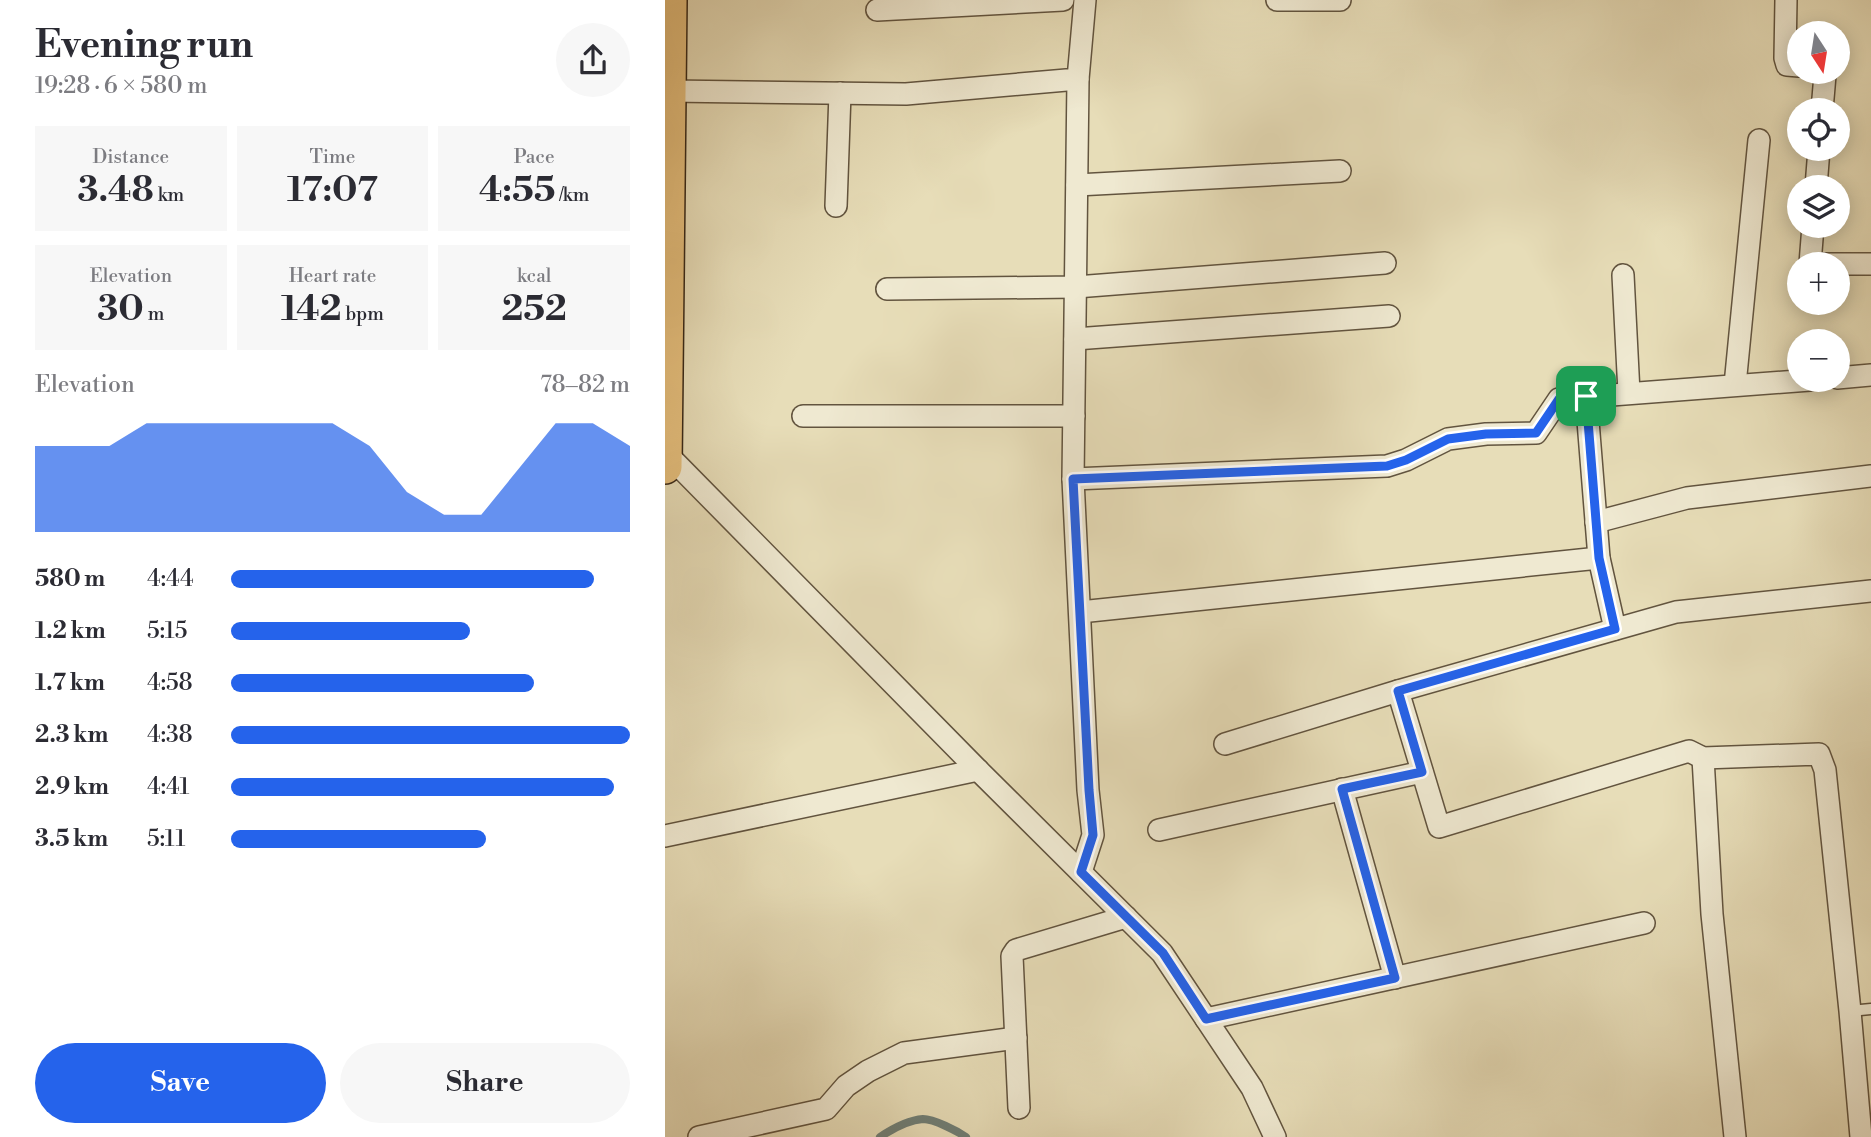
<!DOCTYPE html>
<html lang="en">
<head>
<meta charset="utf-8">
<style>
	body { margin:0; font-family:"Libre Bodoni",serif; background:#f7f7f7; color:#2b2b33; height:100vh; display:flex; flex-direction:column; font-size:26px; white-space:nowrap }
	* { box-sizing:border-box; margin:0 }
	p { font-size:23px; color:#7c7c81 }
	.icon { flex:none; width:38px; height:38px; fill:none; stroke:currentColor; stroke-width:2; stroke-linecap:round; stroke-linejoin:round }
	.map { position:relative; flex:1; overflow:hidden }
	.sheet { display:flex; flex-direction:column; background:#fff; width:665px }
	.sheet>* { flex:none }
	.needle { width:46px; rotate:168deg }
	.buttons { position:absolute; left:1122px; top:21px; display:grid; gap:14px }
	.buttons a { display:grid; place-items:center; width:63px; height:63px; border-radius:50%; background:#fff; box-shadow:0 4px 18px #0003; font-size:35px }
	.pin { position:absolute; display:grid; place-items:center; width:60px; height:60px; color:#fff; margin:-30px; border-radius:14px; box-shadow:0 4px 10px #0006 }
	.round { display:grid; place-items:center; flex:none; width:74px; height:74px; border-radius:37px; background:#f7f7f7 }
	.head { display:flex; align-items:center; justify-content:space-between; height:119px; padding:0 35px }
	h1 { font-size:38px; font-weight:800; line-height:52px }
	.figures { display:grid; grid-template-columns:repeat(3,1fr); gap:10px; height:119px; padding:7px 35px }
	.figures div { display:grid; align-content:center; border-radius:0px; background:#f7f7f7; text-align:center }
	.figures b { font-size:35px; font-weight:800 }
	.figures small { font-size:19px; font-weight:400 }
	.figures p { font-size:19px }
	.chart { height:196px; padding:14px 35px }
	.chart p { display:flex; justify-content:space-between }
	.chart svg { width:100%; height:126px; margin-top:7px; fill:#2563eb; opacity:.7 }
	.cta { display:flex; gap:14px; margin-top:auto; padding:14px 35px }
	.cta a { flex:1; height:80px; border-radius:42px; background:#2563eb; color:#fff; font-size:28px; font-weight:800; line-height:80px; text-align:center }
	.cta a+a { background:#f7f7f7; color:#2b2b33 }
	ul { padding:0 35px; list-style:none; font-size:23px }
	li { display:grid; grid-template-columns:112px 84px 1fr; align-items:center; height:52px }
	li i { height:18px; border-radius:9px; background:#2563eb }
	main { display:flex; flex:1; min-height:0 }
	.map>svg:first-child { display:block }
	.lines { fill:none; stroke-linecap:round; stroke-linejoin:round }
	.stream { stroke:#717f76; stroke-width:8 }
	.service-casing { stroke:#62543f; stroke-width:13 }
	.minor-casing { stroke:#62543f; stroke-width:24 }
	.primary-casing { stroke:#362717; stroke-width:36 }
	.service { stroke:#efe9d1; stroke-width:10 }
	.minor { stroke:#efe9d1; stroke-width:21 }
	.primary { stroke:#e4be7c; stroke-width:33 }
	.route-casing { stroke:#fff; stroke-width:14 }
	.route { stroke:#2563eb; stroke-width:9 }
</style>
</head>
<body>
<main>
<section class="sheet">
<div class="head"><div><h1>Evening run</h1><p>19:28 · 6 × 580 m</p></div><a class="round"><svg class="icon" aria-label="share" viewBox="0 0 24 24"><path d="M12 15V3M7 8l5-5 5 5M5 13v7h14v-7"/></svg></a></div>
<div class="figures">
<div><p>Distance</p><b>3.48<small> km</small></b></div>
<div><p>Time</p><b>17:07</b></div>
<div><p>Pace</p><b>4:55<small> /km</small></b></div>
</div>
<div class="figures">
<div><p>Elevation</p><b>30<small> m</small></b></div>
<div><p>Heart rate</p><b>142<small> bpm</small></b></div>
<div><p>kcal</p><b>252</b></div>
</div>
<div class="chart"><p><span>Elevation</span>78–82 m</p>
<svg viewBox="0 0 160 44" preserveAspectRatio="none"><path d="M0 44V14L10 14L20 14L30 6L40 6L50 6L60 6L70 6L80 6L90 14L100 30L110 38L120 38L130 22L140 6L150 6L160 14V44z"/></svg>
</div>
<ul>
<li><b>580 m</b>4:44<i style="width:91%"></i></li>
<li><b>1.2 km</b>5:15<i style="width:60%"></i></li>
<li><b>1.7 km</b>4:58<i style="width:76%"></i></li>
<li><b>2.3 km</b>4:38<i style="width:100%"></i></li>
<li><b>2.9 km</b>4:41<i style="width:96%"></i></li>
<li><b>3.5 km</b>5:11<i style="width:64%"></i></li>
</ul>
<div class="cta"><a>Save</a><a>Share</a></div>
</section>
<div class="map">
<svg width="1206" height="1137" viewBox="0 0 1206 1137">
	<rect width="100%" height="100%" fill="#e7ddb8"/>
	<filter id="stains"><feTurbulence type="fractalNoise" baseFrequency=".00286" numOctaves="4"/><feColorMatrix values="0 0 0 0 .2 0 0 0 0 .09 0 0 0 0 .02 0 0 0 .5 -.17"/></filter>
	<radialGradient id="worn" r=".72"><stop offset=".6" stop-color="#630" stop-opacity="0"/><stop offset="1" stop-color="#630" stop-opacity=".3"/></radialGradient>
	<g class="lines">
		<path class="stream" d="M215 1137C227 1129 243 1120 258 1119 269 1119 292 1131 301 1137"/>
		<defs>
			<path id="service" d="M1185 1011 1206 1009"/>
			<g id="minor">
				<path d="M612 0H675"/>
				<path d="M1121 0 1120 58 1122 65 1134 66"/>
				<path d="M212 10 398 0"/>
				<path d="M1157 72 1160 75 1157 110"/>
				<path d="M413 79 408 479 423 790 428 835 416 872"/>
				<path d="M4 91 241 94 413 79 420 0"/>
				<path d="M412 185 675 171"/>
				<path d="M1151 187 1154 149"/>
				<path d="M171 206 175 93"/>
				<path d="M1145 264H1206"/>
				<path d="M1145 264 1148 226"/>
				<path d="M958 275 964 393"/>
				<path d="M222 289 411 287 720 263"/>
				<path d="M410 339 724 316"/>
				<path d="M1172 378 1206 375"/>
				<path d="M1070 385 1094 140"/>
				<path d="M921 396 934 558 950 629"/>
				<path d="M138 416H409"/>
				<path d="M0 452 313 770 497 953 587 1088 610 1137"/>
				<path d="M408 479 722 466 741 460 783 439 821 434 871 433 894 399 1145 380"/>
				<path d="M931 522 1022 498 1206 476"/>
				<path d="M415 612 934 558"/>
				<path d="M733 691 774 827 1024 751 1038 758 1154 754 1160 770 1185 1011 1196 1137"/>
				<path d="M560 744 733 691 1011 612 1206 591"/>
				<path d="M1038 758 1047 914 1070 1137"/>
				<path d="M677 789 730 978"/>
				<path d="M494 830 757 772"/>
				<path d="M0 836 313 770"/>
				<path d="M541 1019 979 923"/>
				<path d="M354 1108 347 956 351 950 461 917"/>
				<path d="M34 1137 161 1109 181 1086 203 1071 239 1053 351 1038"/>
			</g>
			<path id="primary" d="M0 467 5 0"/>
		</defs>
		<use href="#service" class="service-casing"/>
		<use href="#minor" class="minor-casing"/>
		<use href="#primary" class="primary-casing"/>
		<use href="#service" class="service"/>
		<use href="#minor" class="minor"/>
		<use href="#primary" class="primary"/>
	</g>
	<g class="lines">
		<defs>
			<path id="route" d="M921 396 934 558 950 629 733 691 757 772 677 789 730 978 541 1019 498 953 416 872 428 835 424 790 408 479 722 466 741 460 783 439 821 434 871 433 894 399Z"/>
		</defs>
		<use href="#route" class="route-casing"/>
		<use href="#route" class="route"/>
	</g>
	<rect width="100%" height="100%" filter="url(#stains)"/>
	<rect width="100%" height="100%" fill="url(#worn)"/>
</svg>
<div class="buttons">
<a><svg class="needle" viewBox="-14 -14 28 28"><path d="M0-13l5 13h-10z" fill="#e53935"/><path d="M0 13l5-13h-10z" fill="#7c7c81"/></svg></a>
<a><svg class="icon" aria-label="locate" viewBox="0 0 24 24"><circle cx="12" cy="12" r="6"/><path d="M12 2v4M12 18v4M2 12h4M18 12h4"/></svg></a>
<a><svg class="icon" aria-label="layers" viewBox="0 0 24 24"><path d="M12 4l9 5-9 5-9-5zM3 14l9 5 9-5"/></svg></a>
<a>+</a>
<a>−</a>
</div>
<div class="pin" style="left:921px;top:396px;background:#1e9e55"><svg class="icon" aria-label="arrive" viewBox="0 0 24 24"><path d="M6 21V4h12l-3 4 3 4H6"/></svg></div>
</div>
</main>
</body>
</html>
